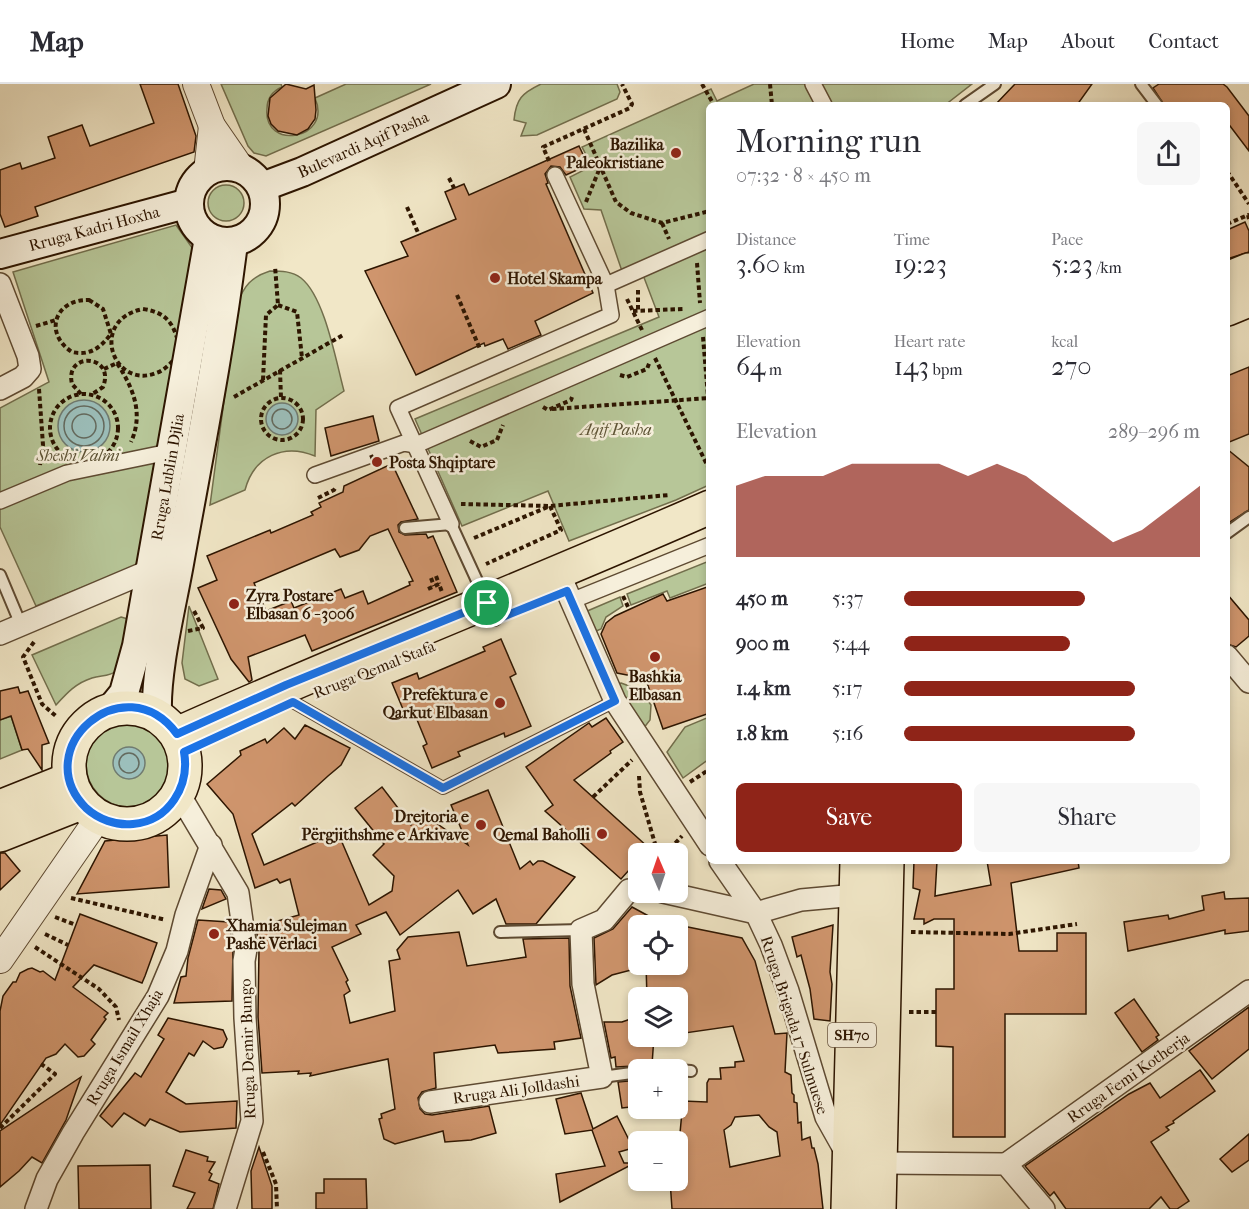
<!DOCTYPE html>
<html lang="en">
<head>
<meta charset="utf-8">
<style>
	body { margin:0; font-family:"IM FELL French Canon",serif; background:#f7f7f7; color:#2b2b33; height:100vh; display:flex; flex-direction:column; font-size:22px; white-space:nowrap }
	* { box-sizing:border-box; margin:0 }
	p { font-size:20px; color:#7c7c81 }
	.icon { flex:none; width:33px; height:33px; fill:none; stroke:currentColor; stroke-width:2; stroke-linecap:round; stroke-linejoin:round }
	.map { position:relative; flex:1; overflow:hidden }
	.side { position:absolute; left:706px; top:18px; width:524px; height:762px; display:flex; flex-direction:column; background:#fff; border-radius:9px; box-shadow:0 3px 9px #0003 }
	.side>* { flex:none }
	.needle { width:39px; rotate:358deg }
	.tools { position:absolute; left:628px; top:759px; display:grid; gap:12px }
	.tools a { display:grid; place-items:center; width:60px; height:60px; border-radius:9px; background:#fff; box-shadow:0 3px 9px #0003; font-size:30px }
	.pin { position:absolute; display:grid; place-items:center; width:51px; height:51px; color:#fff; margin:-26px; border:3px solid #fff; border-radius:50%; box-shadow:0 2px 6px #0007 }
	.round { display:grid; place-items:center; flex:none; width:63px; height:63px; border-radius:9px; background:#f7f7f7 }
	.overview { display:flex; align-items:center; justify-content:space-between; height:102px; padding:0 30px }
	h1 { font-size:33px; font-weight:600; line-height:45px }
	.figures { display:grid; grid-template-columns:repeat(3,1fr); gap:9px; height:102px; padding:6px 30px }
	.figures div { display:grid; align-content:center }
	.figures b { font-size:26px; font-weight:600 }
	.figures small { font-size:16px; font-weight:400 }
	.figures p { font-size:16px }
	.chart { height:168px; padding:12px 30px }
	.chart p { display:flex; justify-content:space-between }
	.chart svg { width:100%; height:108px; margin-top:6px; fill:#8f2418; opacity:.7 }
	.primary-button { display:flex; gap:12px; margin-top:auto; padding:12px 30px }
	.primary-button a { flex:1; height:69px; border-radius:9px; background:#8f2418; color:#fff; font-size:24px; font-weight:600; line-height:69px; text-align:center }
	.primary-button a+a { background:#f7f7f7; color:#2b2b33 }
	ul { padding:0 30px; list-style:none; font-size:20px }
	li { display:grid; grid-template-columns:96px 72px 1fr; align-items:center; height:45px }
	li i { height:15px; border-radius:8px; background:#8f2418 }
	header { display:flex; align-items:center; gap:36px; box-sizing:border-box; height:84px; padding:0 30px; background:#fff; border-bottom:2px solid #e1e1e2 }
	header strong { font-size:28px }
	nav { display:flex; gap:33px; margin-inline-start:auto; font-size:21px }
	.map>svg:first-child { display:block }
	.green { fill:#b7c698; stroke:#726e4c; stroke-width:1.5 }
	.water { fill:#9cbfbb; stroke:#707b70; stroke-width:1.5 }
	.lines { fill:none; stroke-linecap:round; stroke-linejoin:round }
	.shore { stroke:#646a5e; stroke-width:1.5 }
	.building { fill:#cf956d; stroke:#2d1500; stroke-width:1.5; fill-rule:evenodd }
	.service-casing { stroke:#5e4a32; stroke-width:14 }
	.pedestrian-casing { stroke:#5e4a32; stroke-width:18 }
	.minor-casing { stroke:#5e4a32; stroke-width:24 }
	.tertiary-casing { stroke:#5e4a32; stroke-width:28 }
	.secondary-casing { stroke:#2d1500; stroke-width:32 }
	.primary-casing { stroke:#2d1500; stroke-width:36 }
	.path { stroke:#2d1500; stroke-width:4; stroke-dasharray:4.5 3; stroke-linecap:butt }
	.service { stroke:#f6efdb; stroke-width:10 }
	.pedestrian { stroke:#f6efdb; stroke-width:15 }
	.minor { stroke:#f6efdb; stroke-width:21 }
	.tertiary { stroke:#f6efdb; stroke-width:26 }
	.secondary { stroke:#f6efdb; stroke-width:28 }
	.primary { stroke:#f1e7c7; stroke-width:33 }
	.path-bridge { stroke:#2d1500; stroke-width:4; stroke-dasharray:4.5 3; stroke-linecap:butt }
	.route-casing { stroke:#fff; stroke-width:12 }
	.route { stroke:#1a73e8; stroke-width:8 }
	.poi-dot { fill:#8f2418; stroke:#f6efdb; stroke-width:2 }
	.labels { text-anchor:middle; stroke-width:5; stroke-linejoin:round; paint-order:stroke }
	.shield { fill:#f6efdb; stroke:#695642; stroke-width:1.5 }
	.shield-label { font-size:15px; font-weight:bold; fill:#2d1500 }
	.street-label { font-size:16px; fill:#2d1500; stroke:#f6efdb }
	.poi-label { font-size:16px; font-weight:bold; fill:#2d1500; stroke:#f6efdb; text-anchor:end }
	.park-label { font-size:16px; font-style:italic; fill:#5d5335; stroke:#f6efdb }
</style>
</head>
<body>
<header>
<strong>Map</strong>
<nav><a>Home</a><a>Map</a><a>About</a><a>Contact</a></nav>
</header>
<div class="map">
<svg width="1249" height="1125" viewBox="0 0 1249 1125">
	<rect width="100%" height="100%" fill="#f1e7c7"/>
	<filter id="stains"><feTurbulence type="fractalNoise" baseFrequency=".00333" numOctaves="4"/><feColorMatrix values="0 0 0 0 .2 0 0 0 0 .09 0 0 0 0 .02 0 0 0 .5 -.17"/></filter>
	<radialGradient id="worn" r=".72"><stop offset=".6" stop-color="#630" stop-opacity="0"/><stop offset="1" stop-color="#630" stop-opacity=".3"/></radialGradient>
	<g class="green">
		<path d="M221 0H281L282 3C273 7 267 14 267 25 263 67 333 56 315 14L346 0H431L266 72 254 69 248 62Z"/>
		<path d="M541 0H617L620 8 617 15 537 51 521 52 526 39 514 36C516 15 522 9 541 0Z"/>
		<path d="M754 0H972L945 21H710L709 401 676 416 569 457 548 407 462 442 415 335 659 233 640 183 623 190 601 126 584 125 570 93 592 82 582 63 711 5 717 17Z"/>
		<circle cx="226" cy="119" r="18"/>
		<path d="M176 141 193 165 138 481 36 522 0 443V324L49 298 13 188Z"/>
		<path d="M270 187C281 187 292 187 301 194 325 213 336 278 344 307L316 326 315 372C284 359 254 372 245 406L210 421 237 220C244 202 251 193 270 187Z"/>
		<path d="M709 477V499L670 514 667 507 631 521 627 510Z"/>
		<path d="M620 513 623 522 606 533 601 545 594 548 585 528Z"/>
		<path d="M189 522 218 595 199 602 185 595 182 579Z"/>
		<path d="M121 533 128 535 116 587C109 593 101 591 92 594 76 599 67 609 56 621L32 571Z"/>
		<path d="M621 599 640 606 651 621 650 636 643 645 617 600Z"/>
		<path d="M11 632 22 666 0 675V636Z"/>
		<path d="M709 633V675L683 694 667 668 685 643Z"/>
		<circle cx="129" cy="680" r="43"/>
	</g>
	<g class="water">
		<circle cx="84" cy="342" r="26"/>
		<circle cx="282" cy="335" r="16"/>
		<circle cx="129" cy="679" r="16"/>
	</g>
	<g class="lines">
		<g class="shore">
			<circle cx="84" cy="342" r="20"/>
			<circle cx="282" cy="335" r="10"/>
			<circle cx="84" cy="342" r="12"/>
			<circle cx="129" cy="679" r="10"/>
		</g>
	</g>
	<g class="building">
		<path d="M140 0H178L196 52 194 68 35 123 38 132 5 143 0 130V86L20 79 22 85 55 74 48 53 82 41 90 62 154 39Z"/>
		<path d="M286 0 306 5 314 1 316 26 315 35 308 45 297 51 278 47 271 40 268 32 270 14Z"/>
		<path d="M1015 0H1092L1077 21H995Z"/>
		<path d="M1159 0H1223L1227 3 1249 32V67L1227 38V21H1164L1153 4Z"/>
		<path d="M579 62 588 81 566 91 560 83 551 82 545 90 548 99 546 100 593 209 535 237 541 251 508 265 503 255 485 262 484 259 416 291 365 187 408 172 401 158 456 135 445 108 464 100 469 111Z"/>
		<path d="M1245 138 1249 147V168L1227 175V146Z"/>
		<path d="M1249 283V350L1227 359V292Z"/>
		<path d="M373 332 379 357 331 372 325 344Z"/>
		<path d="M1227 365 1249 383V426L1227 440Z"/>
		<path d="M387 382 394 384 418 435 401 438 398 441 399 448 405 451 426 450 428 454 433 452 457 508 312 567 305 551 248 573 252 596 249 598 231 575 198 504 217 496 207 472 270 446 271 449 313 431 311 428 321 423 319 419 343 408 344 402ZM388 445 413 497 409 498 410 501 368 520 363 507 345 514 341 505 294 524 291 517 266 527 254 499 335 465 340 473 359 466 370 452Z"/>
		<path d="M710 502V629L663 645 644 590 627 591 617 589 601 550 606 539 615 532 663 510 667 517Z"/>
		<path d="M1227 510 1249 536V552L1236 563 1227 560Z"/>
		<path d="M501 555 516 590 510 593 531 642 505 653 504 649 458 668 460 672 432 684 423 662 427 660 413 626 405 630 392 599 417 589 419 595 485 567 483 563Z"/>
		<path d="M18 603 20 609 28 607 49 659 42 661V686L28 665 22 666 11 632 0 636V607Z"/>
		<path d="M606 634 623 658 610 667 611 669 574 696 649 764 644 770H639V775L621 795 545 727 553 721 526 683 589 639 592 643Z"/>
		<path d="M305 641 350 664 341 681 328 692 295 722 292 719 252 750 264 781 338 749 369 821 392 807 394 792 373 771 384 760 355 724 382 703 411 741 420 728 468 761 451 721 488 706 520 785 530 777 533 781 538 777H543L575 793 536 840H506L496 815 473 830 458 806 400 851 386 828 356 841 361 850 332 863 348 896 346 898 350 907 344 911 350 939 395 927 389 877 400 875 397 866 408 853 459 848 467 882 526 873 523 855 569 854 570 902 581 954 554 958 555 965 498 969 495 961 434 969 436 1004 422 1008 418 1014 420 1025 425 1030 432 1031 489 1022 496 1049 471 1056 445 1058 443 1047 395 1060 384 1055 379 1035 382 1034 381 1030 395 1025 388 975 310 992 311 989 298 990 299 987 262 989 258 933 259 864 256 843 299 831 290 795 280 799 277 795 255 804 233 730 207 700 241 671 240 667 265 655 267 659 284 644 295 655Z"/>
		<path d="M167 751 169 803 77 810 105 757Z"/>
		<path d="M0 769H5L20 787 0 806Z"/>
		<path d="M914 777H937L935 812 991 801 987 777H1078L1079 784 1011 799 1019 867H1057V849H1086V930H1005V1053H953V963L936 962V905H954V835H934L924 840V835H914L920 806 913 804Z"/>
		<path d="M209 805 221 806 226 815 202 825Z"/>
		<path d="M1224 808 1225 815 1249 814V847L1225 850V846L1128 867 1124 838 1168 831 1169 835 1204 826 1202 812Z"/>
		<path d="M632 823 667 842H639V884L612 891 596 901 594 854 613 845Z"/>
		<path d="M80 830 157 859 145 892 142 899 94 881 73 903 108 929 104 933 106 935 91 956 95 960 84 972 78 973 65 960 56 970 46 974 0 1041V927L3 912 13 898H16L20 889 28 885 32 884 40 888 43 887 55 896Z"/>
		<path d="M198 836 229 838 233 865 232 917 174 919 181 893 186 892 188 874Z"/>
		<path d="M678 841 742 854 755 877 775 950 787 949 785 988 791 991 792 1009 794 1011V1018L797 1019 798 1039 801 1038 802 1056 810 1053 812 1064H814L818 1080 823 1125H672L670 1096H678V1058H676L674 1050 680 1049 683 1017 707 1018V999L709 995H721L720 984 735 983V978L744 977 733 942 678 950V914H647L646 880H678ZM759 1031 769 1043 777 1048 780 1072 730 1083 724 1046 731 1041 735 1033Z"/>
		<path d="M833 841 830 888 832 900 830 937 814 935 810 905 801 871 797 873 792 853Z"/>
		<path d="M1134 915 1159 951 1156 953 1158 956 1142 968 1115 929Z"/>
		<path d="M1249 923V965L1212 995 1189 967Z"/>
		<path d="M639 932V952H654L652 981 616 983 615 973 611 974 604 938H622Z"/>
		<path d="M168 934 223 946 227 955 223 963 214 965 203 957 194 972 189 969 166 1008 186 1020 237 1017 236 1044 180 1048 150 1035 145 1042 124 1029 112 1043 100 1032 135 989 141 993 164 955 158 951Z"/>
		<path d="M1200 986 1215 1007 1173 1037 1174 1039 1166 1043 1169 1046 1151 1058 1189 1117 1177 1125H1170L1161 1113 1149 1125H1066L1054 1108 1050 1112 1025 1082 1129 1010 1150 999 1160 1014Z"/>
		<path d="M81 993 66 1036 42 1079 32 1073 19 1087 0 1103V1047Z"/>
		<path d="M639 996V1022L622 1024 618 998Z"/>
		<path d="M581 1009 593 1045 617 1032 633 1064 619 1068 624 1079H630L631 1081 560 1118 556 1090 605 1082 592 1046 565 1050 556 1015Z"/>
		<path d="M1249 1050V1076L1232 1088 1220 1075Z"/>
		<path d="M259 1063 272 1102V1125H252L251 1087Z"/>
		<path d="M186 1066 208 1073 207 1077 215 1078 209 1088 212 1090 209 1096 219 1100 213 1125H187L195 1109 173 1102Z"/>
		<path d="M150 1081 151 1125H79L78 1082Z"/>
		<path d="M324 1095H366L367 1125H316V1109H324Z"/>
	</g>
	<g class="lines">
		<defs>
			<g id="service">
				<path d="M1141 0 1157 21"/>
				<path d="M965 21 995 0"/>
				<path d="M405 444 451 440 495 536"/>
				<path d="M1227 449 1249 433"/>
				<path d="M0 491 21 541"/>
				<path d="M293 618 443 704 615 617"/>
				<path d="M500 848 581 846"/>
				<path d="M662 986H673"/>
				<path d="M678 986 691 987"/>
				<path d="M602 993 639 988"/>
			</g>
			<g id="pedestrian">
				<path d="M813 0 824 21"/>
				<path d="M606 201 710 155"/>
				<path d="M315 391 404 359 416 361 710 233"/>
				<path d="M0 417 67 389 164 369"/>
				<path d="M451 440 398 324 611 231 606 201 555 91"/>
				<path d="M571 517 710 461"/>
			</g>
			<g id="minor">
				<path d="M0 200 28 272 30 285 23 293 0 305"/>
				<path d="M559 489 615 617 710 761"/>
				<path d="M0 550 151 486"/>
				<path d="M1227 572 1249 598"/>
				<path d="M179 710 238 809 246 865 244 877 245 934 252 1037 225 1125"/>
				<path d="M720 777 756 829 771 861 788 907 826 1033 849 1074"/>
				<path d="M663 808 756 829"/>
				<path d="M756 829 801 816 867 810"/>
				<path d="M430 1018 602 993 583 900 581 846 604 836 629 806H639"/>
				<path d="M881 1079 1006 1080 1044 1125"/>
				<path d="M1006 1080 1249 907"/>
				<path d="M36 1125 47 1095 73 1049 158 912 177 867 186 831 211 761"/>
			</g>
			<g id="tertiary">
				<path d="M196 0 212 42 241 84"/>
				<path d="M207 88 212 42"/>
				<path d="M0 876 99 733"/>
			</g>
			<g id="secondary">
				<circle cx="227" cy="120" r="38"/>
				<path d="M262 103 302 88 496 0"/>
				<path d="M0 170 189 119"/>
				<path d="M111 625 124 609 137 562 209 154"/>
				<path d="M157 631C155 585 172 521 180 474 199 369 220 264 233 159"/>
			</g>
			<g id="primary">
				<path d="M1227 195 1249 186"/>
				<path d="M1227 225 1249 216"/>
				<circle cx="127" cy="682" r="58"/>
				<path d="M177 650C353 571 533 501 710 423"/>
				<path d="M0 723 70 695"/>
				<path d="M0 751 81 719"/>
				<path d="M848 1125 857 777"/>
				<path d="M879 1125 887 777"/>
			</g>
		</defs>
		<use href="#service" class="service-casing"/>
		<use href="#pedestrian" class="pedestrian-casing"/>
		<use href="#minor" class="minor-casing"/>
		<use href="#tertiary" class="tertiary-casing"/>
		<use href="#secondary" class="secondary-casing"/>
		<use href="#primary" class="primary-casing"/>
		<g class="path">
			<path d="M702 0 714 21"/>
			<path d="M770 0 772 21"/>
			<path d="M584 45 616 118 631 129 662 139 710 127"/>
			<path d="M549 77 543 63 630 24 632 20 622 0"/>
			<path d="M1227 87 1249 120"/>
			<path d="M449 94 454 104"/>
			<path d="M586 118 601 81"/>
			<path d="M407 123 419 151"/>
			<path d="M662 139 669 155"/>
			<path d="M1227 140 1248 131 1249 135"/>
			<path d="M697 179 700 219"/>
			<path d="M638 206V226"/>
			<path d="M457 211 480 265"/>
			<path d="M627 215 642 246"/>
			<path d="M89 216 103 225 111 250C100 264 90 272 72 268 43 249 55 215 89 216Z"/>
			<path d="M278 221 297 228 302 274"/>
			<path d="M143 225C171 229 175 244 181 269 173 276 166 286 156 289 113 306 88 236 143 225Z"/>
			<path d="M633 227 683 225"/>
			<path d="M36 242 56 236"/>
			<path d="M703 253 710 336"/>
			<path d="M655 274 710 387"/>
			<path d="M104 285 117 279C133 304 144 329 131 358"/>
			<path d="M280 286 281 314"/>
			<path d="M620 291 627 293 647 285 650 277"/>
			<path d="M263 296 266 231 278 221 275 182"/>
			<path d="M39 305 43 361 40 381"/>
			<path d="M81 310 72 300C64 267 116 270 103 303L91 311"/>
			<circle cx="84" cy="344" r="34"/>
			<path d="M234 313 343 251"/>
			<circle cx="282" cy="335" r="21"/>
			<path d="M543 323 548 326 571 316 572 313"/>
			<path d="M552 325 710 314"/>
			<path d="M470 357 481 363 497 356 503 341"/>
			<path d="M318 414 334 406 336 403"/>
			<path d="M461 420 550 422 669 411"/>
			<path d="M474 454 550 422 561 446 486 480"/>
			<path d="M436 492 439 500"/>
			<path d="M431 494 434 502"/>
			<path d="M428 505 439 500 442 508"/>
			<path d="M623 512 629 525"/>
			<path d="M188 547 203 544 194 527"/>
			<path d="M34 558 23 573 42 620 57 633"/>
			<path d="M639 692 640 708 658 770"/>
			<path d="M690 698 710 685"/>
			<path d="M593 713 632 676"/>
			<path d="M665 770 682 752"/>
			<path d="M71 814 166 836"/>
			<path d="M55 833 76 841"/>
			<path d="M911 848 1009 850 1077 840"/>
			<path d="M45 850 68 861"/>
			<path d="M35 863 99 905 116 923 119 936"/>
			<path d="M909 928H936"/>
			<path d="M0 1044 55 990 41 980"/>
			<path d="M263 1068 276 1100 277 1125"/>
		</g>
		<use href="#service" class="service"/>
		<use href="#pedestrian" class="pedestrian"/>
		<use href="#minor" class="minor"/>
		<use href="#tertiary" class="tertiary"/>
		<use href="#secondary" class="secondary"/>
		<use href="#primary" class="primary"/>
		<path class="path-bridge" d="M371 371 376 382"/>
	</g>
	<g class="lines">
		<defs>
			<path id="route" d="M567 507 615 617 443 704 293 618 184 668C190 702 169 737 133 740 116 742 98 735 86 724 27 665 124 579 177 650L286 601 487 519 495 536Z"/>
		</defs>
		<use href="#route" class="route-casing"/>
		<use href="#route" class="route"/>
	</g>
	<g class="poi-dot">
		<circle cx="676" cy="69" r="6"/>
		<circle cx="495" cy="194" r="6"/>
		<circle cx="377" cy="378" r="6"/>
		<circle cx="234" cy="520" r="6"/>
		<circle cx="655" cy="573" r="6"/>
		<circle cx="500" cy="619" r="6"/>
		<circle cx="481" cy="741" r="6"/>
		<circle cx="602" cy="750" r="6"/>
		<circle cx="214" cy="850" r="6"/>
	</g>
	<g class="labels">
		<rect class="shield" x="828" y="939" width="48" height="24" rx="4.5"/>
		<g class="shield-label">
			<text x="852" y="956">SH70</text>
		</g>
		<g class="street-label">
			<text transform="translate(363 60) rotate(-24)" y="6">Bulevardi Aqif Pasha</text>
			<text transform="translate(94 144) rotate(-15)" y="6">Rruga Kadri Hoxha</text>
			<text transform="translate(167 393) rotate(-80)" y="6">Rruga Lublin Djlia</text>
			<text transform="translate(374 585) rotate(-22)" y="6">Rruga Qemal Stafa</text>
			<text transform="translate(795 941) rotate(72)" y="6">Rruga Brigada 17 Sulmuese</text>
			<text transform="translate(124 963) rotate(-59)" y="6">Rruga Ismail Xhaja</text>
			<text transform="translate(247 965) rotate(-92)" y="6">Rruga Demir Bungo</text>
			<text transform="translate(1128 993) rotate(-35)" y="6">Rruga Femi Kotherja</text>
			<text transform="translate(516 1005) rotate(-8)" y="6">Rruga Ali Jolldashi</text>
		</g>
		<g class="poi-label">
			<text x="664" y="66">Bazilika<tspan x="664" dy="18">Paleokristiane</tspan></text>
			<text x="507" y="200" text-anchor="start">Hotel Skampa</text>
			<text x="389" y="384" text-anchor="start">Posta Shqiptare</text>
			<text x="246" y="517" text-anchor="start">Zyra Postare<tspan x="246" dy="18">Elbasan 6 - 3006</tspan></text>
			<text x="655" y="598" text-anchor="middle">Bashkia<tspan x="655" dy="18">Elbasan</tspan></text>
			<text x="488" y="616">Prefektura e<tspan x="488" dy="18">Qarkut Elbasan</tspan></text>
			<text x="469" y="738">Drejtoria e<tspan x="469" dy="18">Përgjithshme e Arkivave</tspan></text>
			<text x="590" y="756">Qemal Baholli</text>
			<text x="226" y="847" text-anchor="start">Xhamia Sulejman<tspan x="226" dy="18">Pashë Vërlaci</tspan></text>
		</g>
		<g class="park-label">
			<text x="616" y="351">Aqif Pasha</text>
			<text x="78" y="377">Sheshi Valmi</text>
		</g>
	</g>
	<rect width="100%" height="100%" filter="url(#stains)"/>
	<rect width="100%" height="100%" fill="url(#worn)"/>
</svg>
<div class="tools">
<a><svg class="needle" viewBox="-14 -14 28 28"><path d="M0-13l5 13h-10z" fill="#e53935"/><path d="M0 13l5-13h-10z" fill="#7c7c81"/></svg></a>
<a><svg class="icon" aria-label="locate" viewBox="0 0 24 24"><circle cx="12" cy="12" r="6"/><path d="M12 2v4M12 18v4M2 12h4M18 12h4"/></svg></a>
<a><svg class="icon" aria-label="layers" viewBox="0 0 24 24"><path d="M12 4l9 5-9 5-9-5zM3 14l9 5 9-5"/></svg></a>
<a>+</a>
<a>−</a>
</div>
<div class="pin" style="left:487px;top:519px;background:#1e9e55"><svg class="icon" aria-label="arrive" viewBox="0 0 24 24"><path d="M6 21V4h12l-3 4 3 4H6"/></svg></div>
<section class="side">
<div class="overview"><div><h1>Morning run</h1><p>07:32 · 8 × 450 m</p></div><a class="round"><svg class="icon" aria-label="share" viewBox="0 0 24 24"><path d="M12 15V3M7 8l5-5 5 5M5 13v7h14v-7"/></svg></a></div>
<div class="figures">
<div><p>Distance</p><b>3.60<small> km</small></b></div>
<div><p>Time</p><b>19:23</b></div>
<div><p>Pace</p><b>5:23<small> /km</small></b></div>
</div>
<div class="figures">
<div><p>Elevation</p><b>64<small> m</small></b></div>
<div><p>Heart rate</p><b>143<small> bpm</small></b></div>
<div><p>kcal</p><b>270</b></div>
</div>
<div class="chart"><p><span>Elevation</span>289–296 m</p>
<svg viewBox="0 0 160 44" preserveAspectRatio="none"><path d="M0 44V15L10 11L20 11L30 11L40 6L50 6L60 6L70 6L80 11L90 6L100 11L110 20L120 29L130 38L140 33L150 24L160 15V44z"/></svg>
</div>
<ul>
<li><b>450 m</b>5:37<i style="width:61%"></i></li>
<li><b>900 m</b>5:44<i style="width:56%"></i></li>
<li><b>1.4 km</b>5:17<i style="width:78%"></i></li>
<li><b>1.8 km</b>5:16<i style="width:78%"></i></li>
</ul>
<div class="primary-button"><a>Save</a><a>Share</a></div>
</section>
</div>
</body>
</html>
